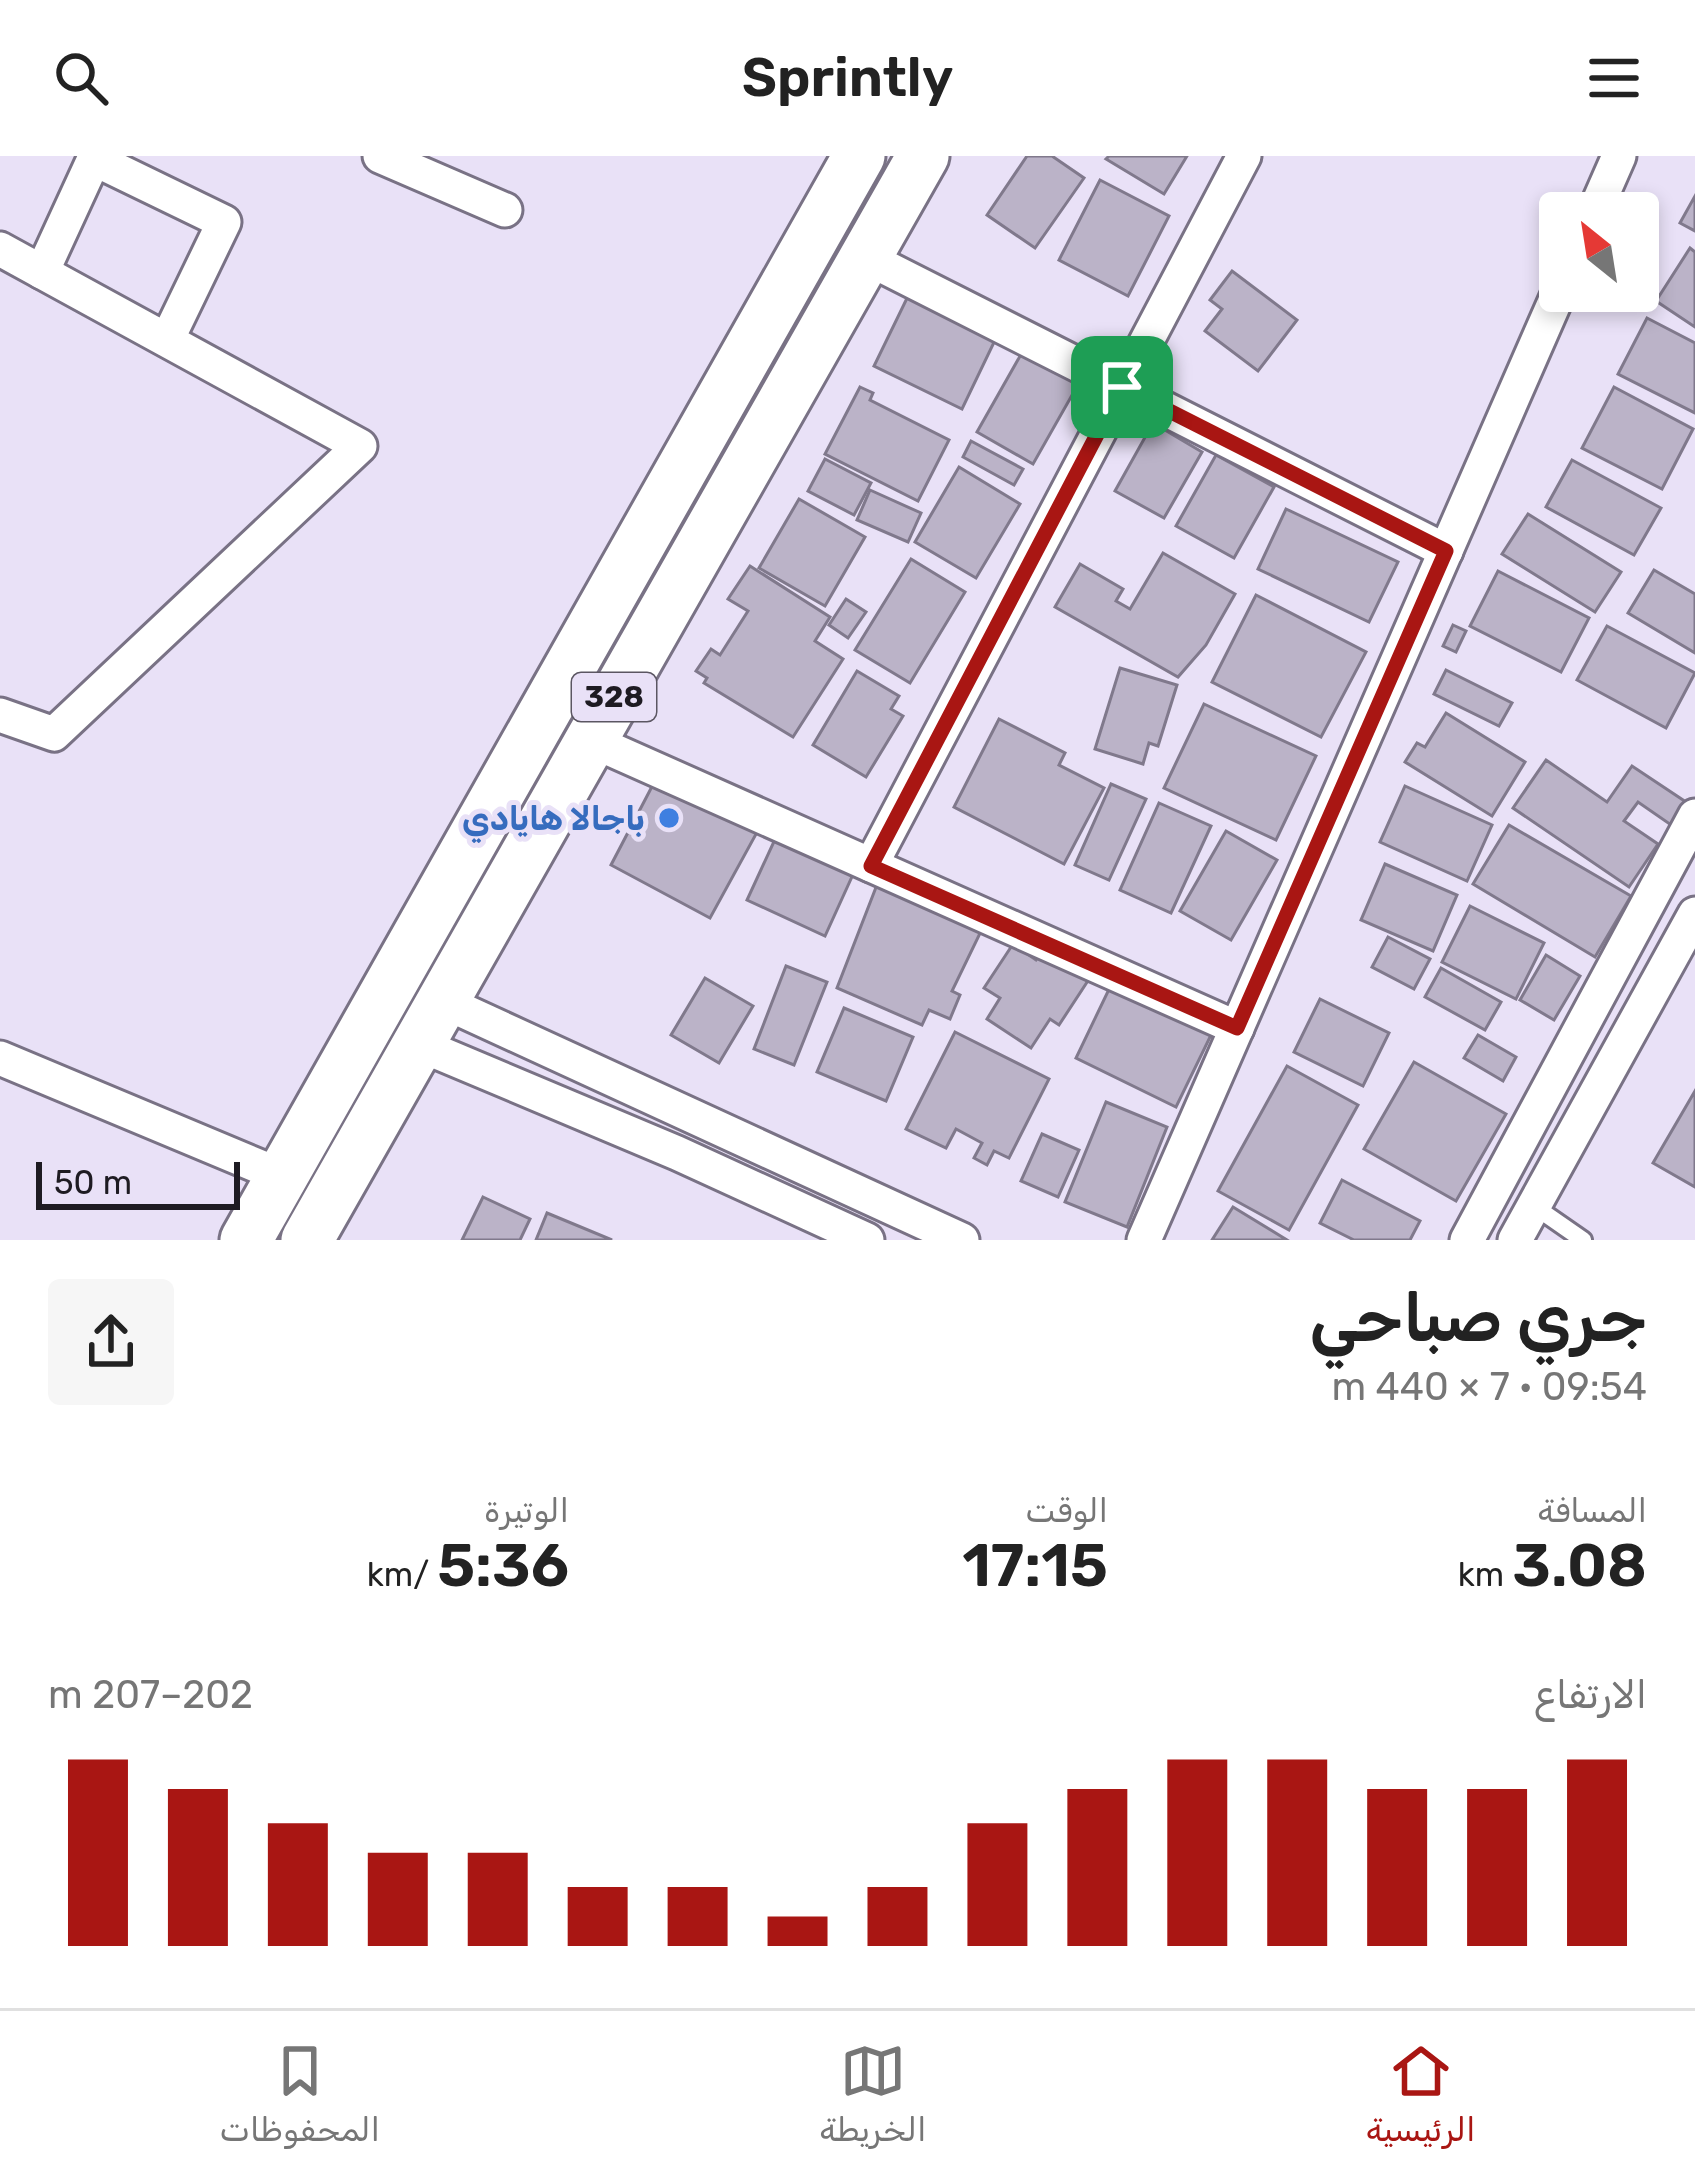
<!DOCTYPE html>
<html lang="ar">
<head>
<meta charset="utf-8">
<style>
	body { margin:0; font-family:Rubik,"Noto Sans Arabic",sans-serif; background:#f6f6f6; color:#222; direction:rtl; height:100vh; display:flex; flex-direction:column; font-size:45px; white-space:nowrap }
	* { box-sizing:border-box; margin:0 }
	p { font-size:39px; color:#767676 }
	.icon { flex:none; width:66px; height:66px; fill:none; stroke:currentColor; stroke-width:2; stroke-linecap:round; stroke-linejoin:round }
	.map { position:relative; height:1084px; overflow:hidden; direction:ltr }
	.sheet { display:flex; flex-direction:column; background:#fff; flex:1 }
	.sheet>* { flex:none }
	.needle { width:78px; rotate:330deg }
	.fabs { position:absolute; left:1539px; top:36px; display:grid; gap:24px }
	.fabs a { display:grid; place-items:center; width:120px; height:120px; border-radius:12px; background:#fff; box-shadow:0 6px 18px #0003; font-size:60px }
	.scale { position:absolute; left:36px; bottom:30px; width:204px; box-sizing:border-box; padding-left:12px; border:6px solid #1e1b22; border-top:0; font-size:33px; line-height:42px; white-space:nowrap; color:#1e1b22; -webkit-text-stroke:9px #e9e1f7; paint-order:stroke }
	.pin { position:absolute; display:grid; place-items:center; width:102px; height:102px; color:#fff; margin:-51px; border-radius:24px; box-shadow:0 6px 18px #0006 }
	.round { display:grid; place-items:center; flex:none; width:126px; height:126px; border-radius:12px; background:#f6f6f6 }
	.overview { display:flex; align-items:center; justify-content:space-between; height:204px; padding:0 48px }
	h1 { font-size:66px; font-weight:600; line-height:90px }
	.metrics { display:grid; grid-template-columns:repeat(3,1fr); gap:18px; height:204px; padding:12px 48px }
	.metrics div { display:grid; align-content:center }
	.metrics b { font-size:60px; font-weight:600 }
	.metrics small { font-size:33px; font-weight:400 }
	.metrics p { font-size:33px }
	.chart { height:336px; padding:24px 48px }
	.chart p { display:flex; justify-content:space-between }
	.chart svg { width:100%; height:216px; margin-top:12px; stroke:#a91613; stroke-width:6 }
	header { display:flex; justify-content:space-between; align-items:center; height:156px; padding:0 48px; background:#fff; font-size:54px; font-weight:600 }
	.dock { display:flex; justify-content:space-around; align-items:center; height:168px; border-top:3px solid #e0e0e0; background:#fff; font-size:33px; color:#767676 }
	.dock a { display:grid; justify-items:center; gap:6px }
	.dock .active { color:#a91613 }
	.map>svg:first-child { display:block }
	.building { fill:#bbb3c8; stroke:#80798c; stroke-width:3 }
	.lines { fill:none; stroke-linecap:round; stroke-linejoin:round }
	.service-casing { stroke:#797285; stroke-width:22 }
	.minor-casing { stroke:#797285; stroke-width:39 }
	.primary-casing { stroke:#797285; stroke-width:57 }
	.service { stroke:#fff; stroke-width:16 }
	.minor { stroke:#fff; stroke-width:33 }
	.primary { stroke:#fff; stroke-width:51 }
	.route-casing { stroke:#fff; stroke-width:24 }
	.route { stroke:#a91613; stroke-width:15 }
	.shop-dot { fill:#3f7fe0; stroke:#e9e1f7; stroke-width:4.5 }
	.labels { text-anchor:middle; stroke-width:10; stroke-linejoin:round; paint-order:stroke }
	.shield { fill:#e9e1f7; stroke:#5b5662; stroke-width:3 }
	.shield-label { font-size:30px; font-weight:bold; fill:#1e1b22 }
	.shop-label { font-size:33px; font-weight:bold; fill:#366cbe; stroke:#e9e1f7; text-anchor:end }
</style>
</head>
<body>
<header><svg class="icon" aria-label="menu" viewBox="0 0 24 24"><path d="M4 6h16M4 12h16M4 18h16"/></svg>Sprintly<svg class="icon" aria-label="search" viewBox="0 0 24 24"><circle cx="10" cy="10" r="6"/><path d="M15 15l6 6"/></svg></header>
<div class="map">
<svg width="1695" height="1084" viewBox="0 0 1695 1084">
	<rect width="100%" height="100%" fill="#e9e1f7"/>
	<g class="building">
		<path d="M1027 0H1052L1084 22 1035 92 987 59Z"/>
		<path d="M1109 0H1187L1164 38 1106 3Z"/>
		<path d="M1100 24 1169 60 1128 140 1059 104Z"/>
		<path d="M1695 40V75L1680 67Z"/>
		<path d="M1690 92 1695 96V171L1656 145Z"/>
		<path d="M1232 115 1297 164 1258 215 1205 175 1222 153 1210 144Z"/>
		<path d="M910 136 998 178 962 253 874 210Z"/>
		<path d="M1647 162 1695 187V257L1618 218Z"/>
		<path d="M1028 186 1084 218 1033 308 977 276Z"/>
		<path d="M860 231 873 237 870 244 949 284 918 345 825 298Z"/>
		<path d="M1614 231 1693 273 1662 333 1582 292Z"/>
		<path d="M1153 267 1202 296 1164 362 1115 335Z"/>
		<path d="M971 285 1023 313 1014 329 963 301Z"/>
		<path d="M1216 299 1274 331 1234 402 1176 370Z"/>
		<path d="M825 303 871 327 854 359 808 335Z"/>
		<path d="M1572 304 1661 352 1634 399 1546 351Z"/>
		<path d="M959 311 1020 348 976 422 915 386Z"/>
		<path d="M870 334 921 357 908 386 857 364Z"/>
		<path d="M799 343 865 381 825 450 759 412Z"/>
		<path d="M1286 353 1398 406 1369 466 1258 413Z"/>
		<path d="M1528 358 1621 416 1595 456 1502 398Z"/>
		<path d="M1163 397 1235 438 1206 489 1178 521 1055 451 1080 408 1123 433 1116 445 1130 453Z"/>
		<path d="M911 403 965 436 910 527 855 494Z"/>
		<path d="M750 410 830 461 815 485 843 503 793 581 704 527 707 522 696 515 711 493 720 499 748 455 728 443Z"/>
		<path d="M1654 414 1695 438V497L1628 457Z"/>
		<path d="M1498 415 1589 462 1561 516 1470 470Z"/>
		<path d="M1256 439 1366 496 1321 581 1212 526Z"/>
		<path d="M846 443 866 456 848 482 829 469Z"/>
		<path d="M1453 469 1466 475 1456 496 1443 490Z"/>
		<path d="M1607 470 1695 517 1666 572 1577 524Z"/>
		<path d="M1120 512 1177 529 1158 590 1149 587 1143 608 1095 593Z"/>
		<path d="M1446 514 1512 547 1499 570 1434 538Z"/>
		<path d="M857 515 899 540 891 553 903 560 866 621 813 589Z"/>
		<path d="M1204 548 1316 600 1276 684 1164 632Z"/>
		<path d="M1446 557 1525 606 1492 660 1405 606 1417 587 1425 591Z"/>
		<path d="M999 563 1065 597 1059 609 1104 632 1064 708 954 651Z"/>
		<path d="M1546 604 1607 646 1632 610 1689 648 1674 671 1638 646 1624 665 1658 688 1629 731 1513 652Z"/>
		<path d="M658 619 761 669 710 762 611 709Z"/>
		<path d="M1111 628 1146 643 1109 724 1075 709Z"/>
		<path d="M1405 630 1492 669 1467 725 1380 686Z"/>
		<path d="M1159 647 1211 670 1171 757 1120 734Z"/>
		<path d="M1509 669 1631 740 1595 801 1473 728Z"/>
		<path d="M1226 675 1277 704 1231 784 1180 755Z"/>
		<path d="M777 679 855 714 825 780 747 744Z"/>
		<path d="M1385 708 1457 739 1433 795 1361 764Z"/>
		<path d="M880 721 985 767 952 835 960 839 950 863 929 854 922 869 837 832Z"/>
		<path d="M1470 750 1544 787 1516 843 1442 806Z"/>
		<path d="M1388 781 1430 803 1414 833 1372 811Z"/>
		<path d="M1013 788 1036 804 1045 790 1093 817 1059 869 1050 863 1031 892 987 863 1000 842 984 832Z"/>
		<path d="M1546 799 1580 820 1554 864 1520 844Z"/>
		<path d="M786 810 827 826 794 909 754 893Z"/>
		<path d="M1441 812 1501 846 1485 874 1425 841Z"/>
		<path d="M705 822 753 850 719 907 671 879Z"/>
		<path d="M1112 827 1213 875 1176 951 1076 902Z"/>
		<path d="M1320 843 1389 877 1363 930 1294 896Z"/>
		<path d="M844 852 913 881 886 945 817 916Z"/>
		<path d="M955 876 1049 923 1009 1002 994 995 987 1009 974 1002 982 987 956 973 946 992 906 973Z"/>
		<path d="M1478 879 1516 901 1503 925 1464 902Z"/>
		<path d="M1414 906 1506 958 1456 1045 1364 993Z"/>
		<path d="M1287 910 1358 949 1289 1074 1218 1035Z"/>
		<path d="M1695 935V1031L1653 1007Z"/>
		<path d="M1106 946 1167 971 1127 1071 1065 1046Z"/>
		<path d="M1042 978 1079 994 1058 1041 1021 1025Z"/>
		<path d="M1342 1024 1420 1065 1410 1084H1354L1320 1067Z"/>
		<path d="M483 1041 530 1063 520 1084H462Z"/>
		<path d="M1233 1051 1287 1084H1212Z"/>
		<path d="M547 1057 612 1084H536Z"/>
	</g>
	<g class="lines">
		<defs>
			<path id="service" d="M1534 1050 1583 1084"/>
			<g id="minor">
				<path d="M380 0 505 54"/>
				<path d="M1594 57 1619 0"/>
				<path d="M0 93 42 116"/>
				<path d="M865 101 1446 395"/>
				<path d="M0 559 54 578 360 290 42 116 94 3 224 66 167 184"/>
				<path d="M590 584 1237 872"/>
				<path d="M871 709 1244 0"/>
				<path d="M442 845 962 1084"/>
				<path d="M418 888 677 997 867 1084"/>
				<path d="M0 902 282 1020"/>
				<path d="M1144 1084 1560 134"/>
				<path d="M1467 1084 1695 660"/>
				<path d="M1515 1084 1695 758"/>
			</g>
			<g id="primary">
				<path d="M246 1084 859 0"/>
				<path d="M307 1084 923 0"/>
			</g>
		</defs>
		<use href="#service" class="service-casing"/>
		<use href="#minor" class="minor-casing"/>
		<use href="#primary" class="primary-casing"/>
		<use href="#service" class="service"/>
		<use href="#minor" class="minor"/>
		<use href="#primary" class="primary"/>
	</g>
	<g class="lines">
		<defs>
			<path id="route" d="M1122 231 1446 395 1237 872 871 710Z"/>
		</defs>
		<use href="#route" class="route-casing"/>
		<use href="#route" class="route"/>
	</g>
	<circle class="shop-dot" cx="669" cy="662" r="12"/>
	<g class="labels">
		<rect class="shield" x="572" y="517" width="84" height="48" rx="9"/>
		<g class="shield-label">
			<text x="614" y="551">328</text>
		</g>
		<g class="shop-label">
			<text x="645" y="674">باجالا هايادي</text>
		</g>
	</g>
</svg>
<div class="fabs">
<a><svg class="needle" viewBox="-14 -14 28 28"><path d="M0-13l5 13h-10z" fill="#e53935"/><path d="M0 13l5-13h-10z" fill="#767676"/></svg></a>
</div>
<div class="scale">50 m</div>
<div class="pin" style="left:1122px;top:231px;background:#1e9e55"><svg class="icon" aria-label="arrive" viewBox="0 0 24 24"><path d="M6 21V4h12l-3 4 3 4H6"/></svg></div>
</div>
<section class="sheet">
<div class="overview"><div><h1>جري صباحي</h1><p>09:54 · 7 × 440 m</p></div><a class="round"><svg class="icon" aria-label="share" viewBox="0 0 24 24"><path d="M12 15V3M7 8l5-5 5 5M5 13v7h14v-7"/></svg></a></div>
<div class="metrics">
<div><p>المسافة</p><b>3.08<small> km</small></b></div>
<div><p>الوقت</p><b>17:15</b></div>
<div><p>الوتيرة</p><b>5:36<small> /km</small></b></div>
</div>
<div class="chart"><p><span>الارتفاع</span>202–207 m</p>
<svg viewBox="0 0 160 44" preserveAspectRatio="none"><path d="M5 44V6M15 44V12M25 44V19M35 44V25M45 44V25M55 44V32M65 44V32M75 44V38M85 44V32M95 44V19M105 44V12M115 44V6M125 44V6M135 44V12M145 44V12M155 44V6"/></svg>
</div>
</section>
<nav class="dock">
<a class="active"><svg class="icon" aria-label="home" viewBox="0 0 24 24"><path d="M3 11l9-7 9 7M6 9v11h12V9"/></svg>الرئيسية</a>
<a><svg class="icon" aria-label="map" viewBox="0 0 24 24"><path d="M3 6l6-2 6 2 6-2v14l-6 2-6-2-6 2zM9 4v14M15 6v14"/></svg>الخريطة</a>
<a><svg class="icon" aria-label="saved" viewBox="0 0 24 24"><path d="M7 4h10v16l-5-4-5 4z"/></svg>المحفوظات</a>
</nav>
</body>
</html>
